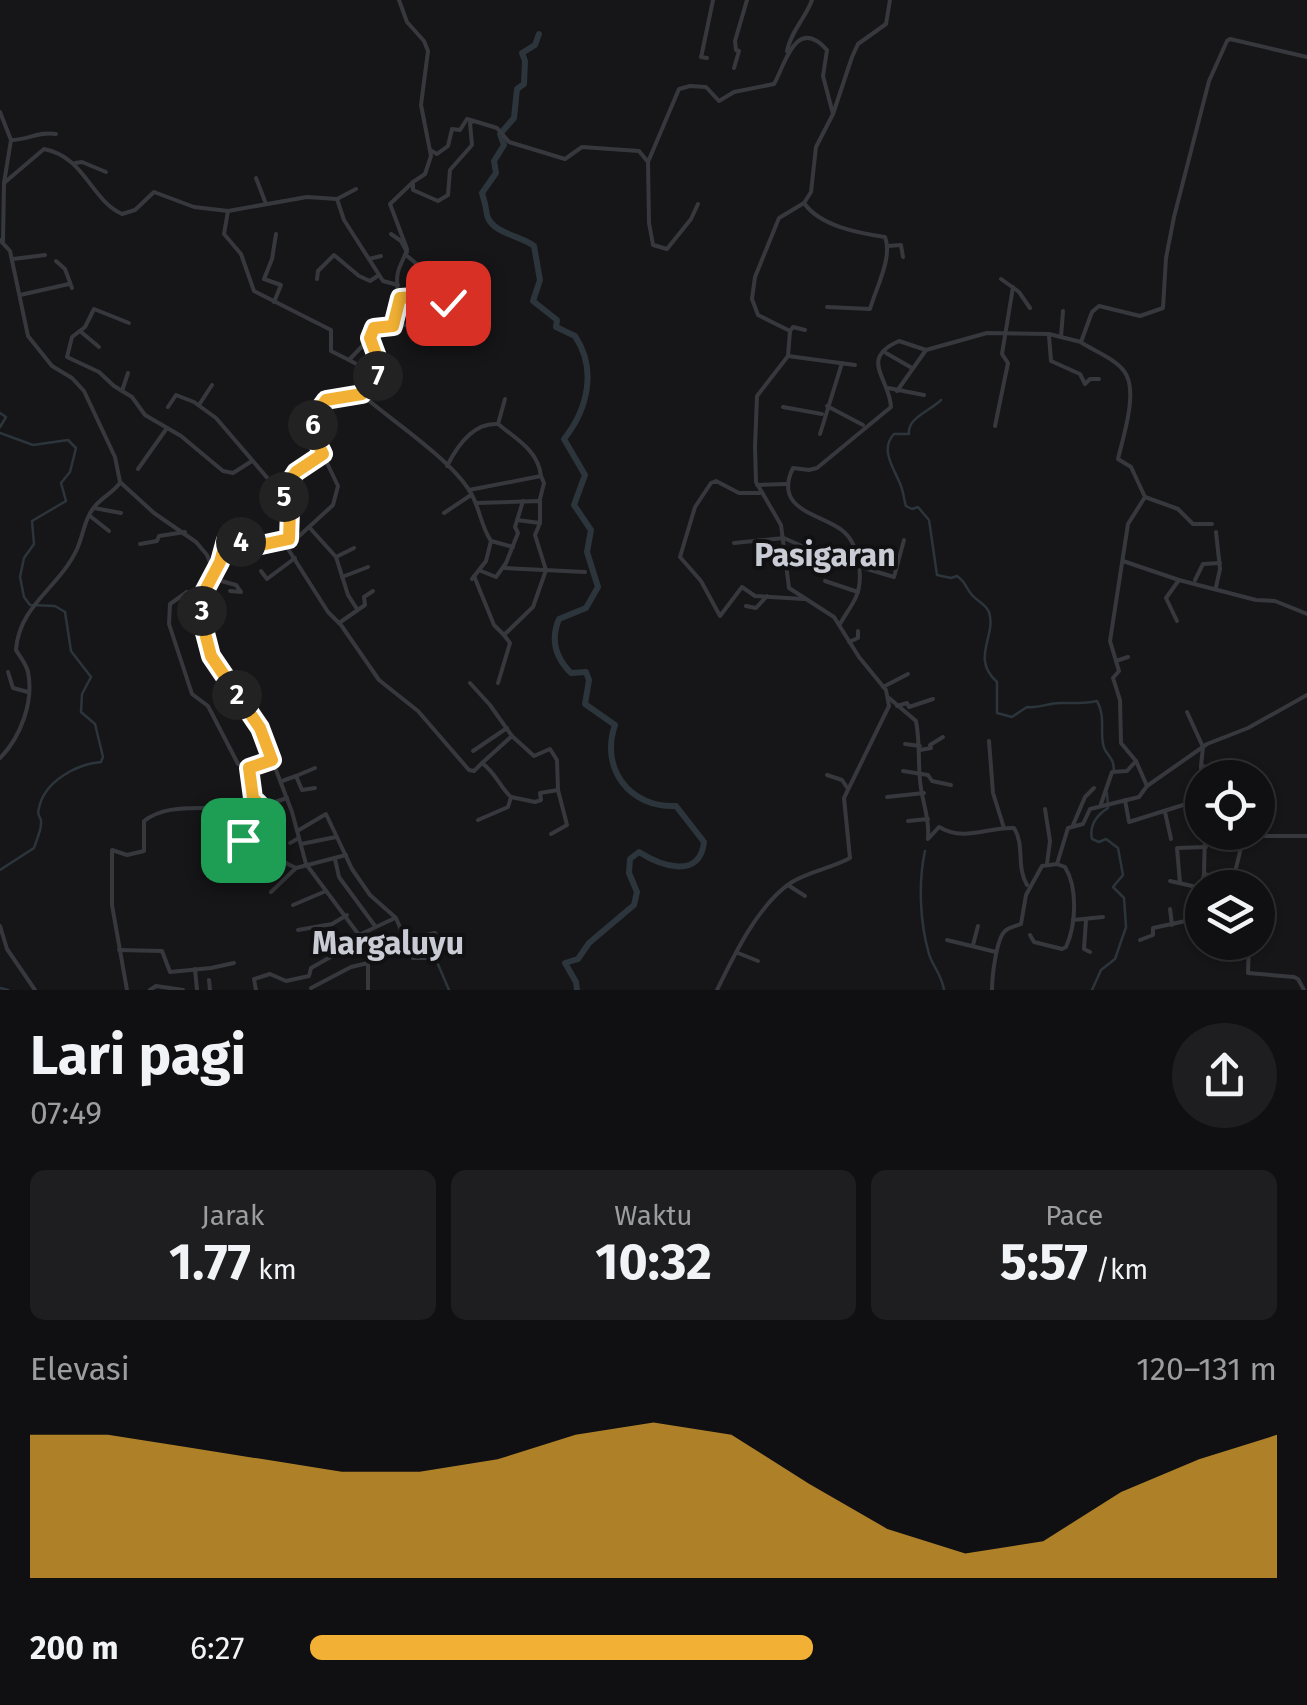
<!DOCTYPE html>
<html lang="id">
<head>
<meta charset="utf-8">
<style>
	body { margin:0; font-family:"Fira Sans",sans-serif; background:#1e1e20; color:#f1f3f6; height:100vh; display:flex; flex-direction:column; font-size:38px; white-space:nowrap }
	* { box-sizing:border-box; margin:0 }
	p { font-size:32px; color:#9c9d9f }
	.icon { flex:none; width:55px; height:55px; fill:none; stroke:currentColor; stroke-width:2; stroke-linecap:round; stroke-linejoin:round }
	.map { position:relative; height:990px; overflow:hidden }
	.sheet { display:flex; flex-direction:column; background:#101012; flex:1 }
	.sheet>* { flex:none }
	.fabs { position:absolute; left:1185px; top:760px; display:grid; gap:20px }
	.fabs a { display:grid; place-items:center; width:90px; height:90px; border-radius:50%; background:#101012; box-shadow:0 2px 8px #0004,0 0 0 2px #303032; font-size:50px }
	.pin { position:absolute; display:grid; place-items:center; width:85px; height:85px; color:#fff; margin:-42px; border-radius:20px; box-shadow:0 5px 15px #0006 }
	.km { position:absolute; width:50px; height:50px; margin:-25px; border-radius:50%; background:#222; color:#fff; font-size:28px; line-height:50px; text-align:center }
	.round { display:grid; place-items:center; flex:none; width:105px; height:105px; border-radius:52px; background:#1e1e20 }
	.overview { display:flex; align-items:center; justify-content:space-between; height:170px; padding:0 30px }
	h1 { font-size:55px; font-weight:700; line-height:75px }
	.figures { display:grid; grid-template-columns:repeat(3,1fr); gap:15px; height:170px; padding:10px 30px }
	.figures div { display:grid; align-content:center; border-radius:15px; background:#1e1e20; text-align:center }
	.figures b { font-size:50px; font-weight:700 }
	.figures small { font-size:28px; font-weight:400 }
	.figures p { font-size:28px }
	.chart { height:280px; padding:20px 30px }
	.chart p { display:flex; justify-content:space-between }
	.chart svg { width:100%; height:180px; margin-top:10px; fill:#f2b134; opacity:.7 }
	ul { padding:0 30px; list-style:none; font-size:32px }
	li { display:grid; grid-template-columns:160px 120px 1fr; align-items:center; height:75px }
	li i { height:25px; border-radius:12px; background:#f2b134 }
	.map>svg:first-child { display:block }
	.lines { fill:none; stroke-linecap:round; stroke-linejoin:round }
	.stream { stroke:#2c353c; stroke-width:2.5 }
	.river { stroke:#2c353c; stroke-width:6 }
	.minor { stroke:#37383d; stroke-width:4 }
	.route-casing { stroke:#fff; stroke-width:20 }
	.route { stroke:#f2b134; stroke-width:12 }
	.labels { text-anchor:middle; stroke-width:8; stroke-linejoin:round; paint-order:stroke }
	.quarter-label { font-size:32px; font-weight:bold; fill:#c9ccd4; stroke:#111113 }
</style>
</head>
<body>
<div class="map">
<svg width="1307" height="990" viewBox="0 0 1307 990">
	<rect width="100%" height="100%" fill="#161618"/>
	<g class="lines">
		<g class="stream">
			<path d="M941 400C930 411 907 418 909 434H894C878 451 897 472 902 489 904 495 904 501 906 506L912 509 918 507 929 520 937 575 951 578 957 576C966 582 965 587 972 595 978 602 985 603 989 612 997 636 970 658 997 682V713L1012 717 1027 707C1040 709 1049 702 1062 703 1075 703 1083 704 1097 701 1107 718 1098 737 1105 750 1111 759 1114 760 1114 772"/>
			<path d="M0 413 6 417 0 427"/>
			<path d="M0 433 33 445 68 440 76 448 70 472 61 483 66 501 32 521 34 544 24 558 20 577 24 597 30 605 55 606 65 612 71 651 91 677 82 694 81 712 95 724 103 757 101 762C76 764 44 782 39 808 36 819 42 814 41 824 41 831 36 841 34 848L0 870"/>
			<path d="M925 851C918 883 920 923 929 954 933 967 942 975 944 990"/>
			<path d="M438 946 437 962 449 990"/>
			<path d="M0 988 8 990"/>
			<path d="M1092 990 1101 970 1115 959 1126 927 1124 898 1113 887 1123 875 1118 848 1106 839 1099 842 1092 839C1089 825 1097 815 1108 808L1107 793"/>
		</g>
		<path class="river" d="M539 34 535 45 522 53 525 61 524 84 517 89 514 118 500 134 504 145 494 161 496 173 482 193C485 202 486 207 487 215 491 233 522 236 534 246L540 280 533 301 557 320 556 327 575 336C597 369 588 409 564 439L585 475 574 505 591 530 587 552 598 587 586 608 559 619C550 640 556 658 571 673L586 672 589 680 585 704 615 725C600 768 629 808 676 806L704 842C700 880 661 866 639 852L630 859 629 873 637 892 634 905 589 943 578 959 565 963 576 982 577 990"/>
		<g class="minor">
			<path d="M399 0 407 22 424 41 428 51 421 105 431 156 425 174 413 182V190L438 201 448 195 450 170 472 145 470 123 474 121 497 128 509 142 565 159 582 147 639 151 648 162 679 89 690 86 706 87 719 101 734 92 774 84C785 65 796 15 827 50L823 76 833 114"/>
			<path d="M787 51C791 31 805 19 812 0"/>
			<path d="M707 58 701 57 702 53 713 0"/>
			<path d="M734 68 739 51 736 50 735 41 747 0"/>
			<path d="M0 112 11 140 4 183"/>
			<path d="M11 140C28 140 39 131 56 134"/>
			<path d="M430 150 437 154 448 146 452 129 460 130 467 119 474 121"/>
			<path d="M648 162 649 223 653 245 667 249 691 219 698 204"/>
			<path d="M75 163 82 162 106 172"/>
			<path d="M256 178 266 204"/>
			<path d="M337 199 344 220 383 281 398 285"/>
			<path d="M804 203C820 226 858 233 885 237 893 257 876 288 870 309L827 307"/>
			<path d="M228 211 224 234 241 254 254 291 331 330V351L349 360"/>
			<path d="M391 234 401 241 407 252"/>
			<path d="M0 240 10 251 28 336 52 366 72 378 84 391 115 457 120 482 154 513 196 542 207 555 213 570 201 600 204 629 211 656 260 728 292 812 306 864 359 935 368 956V990"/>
			<path d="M3 241 4 183 44 149C85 157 90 199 122 214L135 210 154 192 194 207 228 211 307 197 337 199 356 189"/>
			<path d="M888 246 901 245 903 257"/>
			<path d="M406 255 425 271H432"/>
			<path d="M13 259 45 255"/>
			<path d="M369 259 381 256"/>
			<path d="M56 261 65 269 72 288"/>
			<path d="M317 279 318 271 334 255 359 276 370 281 379 275"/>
			<path d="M1001 279 1019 292 1030 308"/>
			<path d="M20 295 69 284"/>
			<path d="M400 298 416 297 450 314 445 291"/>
			<path d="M274 302 281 285 264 279 272 259 276 234"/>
			<path d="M129 323 94 309 85 327 72 337 67 357 99 372 114 386 132 397 145 415 181 436 223 471 233 473 252 461"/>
			<path d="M393 326 421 324 441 331"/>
			<path d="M805 330 793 327 790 331 758 315 752 299 755 277 779 218 804 203 811 192 816 147 833 114 852 57 858 44 886 24 890 0"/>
			<path d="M80 331 99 347"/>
			<path d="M1049 336 1051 361 1080 374 1085 384 1090 379H1099"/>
			<path d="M1061 337 1063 311"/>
			<path d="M370 338 349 360 375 374 361 394C392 421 449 458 469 490 480 506 480 525 491 541L486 561 472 579"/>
			<path d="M1082 343C1095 351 1115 359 1124 371 1139 390 1123 437 1118 459L1131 467 1145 497 1128 524 1110 641 1119 671 1113 678 1120 700 1121 743 1136 761 1147 786"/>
			<path d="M886 353 912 368"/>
			<path d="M788 356 855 365"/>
			<path d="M375 374 379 376 383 369 370 334 374 328 390 327C408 308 393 291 398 272 400 264 405 257 407 249L390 204 413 182"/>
			<path d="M888 388 924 395"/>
			<path d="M122 391 128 373"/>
			<path d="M897 391 926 350"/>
			<path d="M199 405 212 385"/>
			<path d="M827 406 863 425"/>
			<path d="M168 407 176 395 194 402 216 418 282 495 291 510 289 539"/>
			<path d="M783 407 822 414"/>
			<path d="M995 426 1008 363 1002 354 1013 287"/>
			<path d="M820 434 842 363"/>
			<path d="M447 466C457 446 473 422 498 424L505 399"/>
			<path d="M138 469 167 428"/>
			<path d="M757 485 787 484"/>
			<path d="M469 490 541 476C538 450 516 439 498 424"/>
			<path d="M760 493H739L716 481 711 483 695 507 680 557 701 581 720 616 742 587 755 596 804 599"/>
			<path d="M282 495 296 472 323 454"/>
			<path d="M1145 497 1178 509 1193 524H1212"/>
			<path d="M540 499 544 483 541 476"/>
			<path d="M94 508 121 513"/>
			<path d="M444 513 471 495"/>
			<path d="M90 516 109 531"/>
			<path d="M517 520 540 523"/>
			<path d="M309 527 336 557 348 595 357 609"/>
			<path d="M227 540 239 527"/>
			<path d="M283 541 328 612 341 625 379 680 418 711 469 770 474 771 482 763C496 773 499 786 511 797L508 807 478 820"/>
			<path d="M491 541 513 547"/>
			<path d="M734 543 784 538 824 556 857 566"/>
			<path d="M140 544 157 541 159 536 185 532"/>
			<path d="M336 557 354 548"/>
			<path d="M1123 561 1179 580 1256 600 1275 601 1307 614"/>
			<path d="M857 566 894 577 904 540"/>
			<path d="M504 568 585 572"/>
			<path d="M215 569 225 540 261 545 297 538 333 505 338 486 317 442 313 418 325 400 361 394"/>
			<path d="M261 571 267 579 295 558"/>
			<path d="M481 571 496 577 506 563 518 533 515 527 523 501"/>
			<path d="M826 571 828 557"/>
			<path d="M474 576 494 625 504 635 533 607 546 570 535 535 540 523V501L476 503"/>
			<path d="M342 577 368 567"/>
			<path d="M210 578 236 585 241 592 230 591"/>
			<path d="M1195 580 1203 564 1220 563"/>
			<path d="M825 581 858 592"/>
			<path d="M1216 587 1220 569 1216 532"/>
			<path d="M202 596 187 592 170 604 169 624 192 694 208 706 238 764 249 768C252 783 254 794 260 807 272 837 259 852 296 868L346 855"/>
			<path d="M746 606 756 608 767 596"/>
			<path d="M1177 621 1166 598 1179 580"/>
			<path d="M188 623H203"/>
			<path d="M339 623 365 605 364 597 373 591"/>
			<path d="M840 624C845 615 852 606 856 597 864 578 859 544 843 531 823 514 772 511 793 468L809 470 817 468 891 407C890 379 858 359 899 341L926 350 987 333 1049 334 1081 342 1092 312 1099 306 1140 316 1163 308 1166 258 1174 217 1209 81 1227 41 1230 39 1307 57"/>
			<path d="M849 642 858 638V631"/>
			<path d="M1116 661 1128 657"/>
			<path d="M8 672 13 688 28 692"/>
			<path d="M470 683 490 705 512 736"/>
			<path d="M498 683 510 643 504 635"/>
			<path d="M883 687 908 674"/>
			<path d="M889 698 916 721C920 741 918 760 920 780 921 799 930 817 928 838"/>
			<path d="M897 706 907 703 909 707 933 699"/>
			<path d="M1187 712 1203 747 1201 766 1214 768"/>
			<path d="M989 741 993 793 1004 828"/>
			<path d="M905 744 920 746"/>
			<path d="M920 750 931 748 930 745 943 737"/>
			<path d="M473 751 507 728"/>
			<path d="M0 758C21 737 34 701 28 672 26 663 20 657 16 650 19 605 60 587 77 549 83 536 85 516 96 505 103 497 112 493 119 484"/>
			<path d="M482 763 512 736 534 756 550 749 557 760 558 790"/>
			<path d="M1201 766 1202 785"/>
			<path d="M249 768 272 760"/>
			<path d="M903 771 928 775 932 781 951 785"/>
			<path d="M827 775 842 780 848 789"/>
			<path d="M296 776 315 768"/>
			<path d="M282 781 296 776 302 790 315 788"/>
			<path d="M511 797 535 802 541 800 540 793 558 790 567 825 551 834"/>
			<path d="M887 797 924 793"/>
			<path d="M1125 800 1129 822 1202 799"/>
			<path d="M256 801 275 802 287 798"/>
			<path d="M1101 804 1112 772 1127 771 1136 761"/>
			<path d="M1045 809 1050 841 1047 864"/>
			<path d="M1165 812 1171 839"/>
			<path d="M908 821 928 819"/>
			<path d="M1073 825 1085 797 1094 788"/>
			<path d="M299 830 326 814 352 869 370 895 396 918 413 958H435"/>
			<path d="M928 839 939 827C965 842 986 827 1014 828 1025 845 1016 867 1027 885"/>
			<path d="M290 843 299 838"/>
			<path d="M301 844 336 837"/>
			<path d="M232 846 264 828"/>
			<path d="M335 859 339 877 375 926"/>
			<path d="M1057 864 1068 828 1083 824 1090 809 1139 797 1147 786 1207 744 1248 728 1307 695"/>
			<path d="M245 865 271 852"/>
			<path d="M1204 873 1205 832"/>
			<path d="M1170 881 1201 888"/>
			<path d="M1180 883 1177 848 1206 847"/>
			<path d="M788 885 805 896"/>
			<path d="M1231 888 1244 836H1307"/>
			<path d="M271 892 296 868"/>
			<path d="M293 905 326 891"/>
			<path d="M1170 909 1172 925"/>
			<path d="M1073 920 1103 917"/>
			<path d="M1086 920 1084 949 1090 952"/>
			<path d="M0 926 7 949 35 990"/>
			<path d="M298 930 332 924 347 915"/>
			<path d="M359 935 395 918"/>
			<path d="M406 940 435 933 442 945 448 943"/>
			<path d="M947 940 996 952"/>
			<path d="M1140 940 1153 935V928L1195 919 1204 874 1233 881"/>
			<path d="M1249 942 1248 973 1294 977 1298 979 1304 990"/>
			<path d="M973 945 978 926"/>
			<path d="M119 950 162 951 170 972 211 968 234 963"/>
			<path d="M738 953 758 961"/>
			<path d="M368 958 407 947"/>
			<path d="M195 969 197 990"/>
			<path d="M209 980 210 990"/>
			<path d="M311 988 351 967 368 963"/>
			<path d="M127 990 112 905V850L127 855 144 851V821C175 797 219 818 253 798"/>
			<path d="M150 990 156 986 183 990"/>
			<path d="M256 990 254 979 270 974 286 981 309 976 311 968 334 955 363 946"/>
			<path d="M717 990C734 955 759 903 792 882 810 871 832 868 850 858L844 798 889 706 886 690 859 657 834 617 789 588 781 525 756 482 755 447 757 396 788 356 790 331"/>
			<path d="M992 990C992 978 996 939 1005 931 1009 927 1016 926 1021 924L1026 895 1042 866 1057 864 1065 867C1078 888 1076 925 1066 947L1062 949 1034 942 1030 935"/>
		</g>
	</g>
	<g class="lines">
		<defs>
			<path id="route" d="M243 840 264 828 260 805 253 798 249 768 272 760 260 728 211 656 204 629 202 596 220 562 226 540 261 545 289 539 290 510 282 494 296 472 323 454 317 442 313 418 326 400 362 394 375 374 379 376 383 373 370 338 374 328 393 326 400 298 416 297 450 314 448 303"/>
		</defs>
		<use href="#route" class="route-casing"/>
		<use href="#route" class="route"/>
	</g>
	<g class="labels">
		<g class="quarter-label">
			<text x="825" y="566">Pasigaran</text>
			<text x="388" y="954">Margaluyu</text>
		</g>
	</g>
</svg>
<div class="fabs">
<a><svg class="icon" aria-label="locate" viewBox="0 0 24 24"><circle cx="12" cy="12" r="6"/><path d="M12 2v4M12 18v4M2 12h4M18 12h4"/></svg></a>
<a><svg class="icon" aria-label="layers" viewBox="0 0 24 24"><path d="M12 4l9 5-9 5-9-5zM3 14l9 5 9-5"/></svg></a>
</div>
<div class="pin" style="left:243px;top:840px;background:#1e9e55"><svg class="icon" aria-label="arrive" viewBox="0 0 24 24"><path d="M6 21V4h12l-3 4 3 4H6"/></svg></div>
<div class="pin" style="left:448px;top:303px;background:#d93025"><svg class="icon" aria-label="check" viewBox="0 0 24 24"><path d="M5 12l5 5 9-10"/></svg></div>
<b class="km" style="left:237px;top:695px">2</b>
<b class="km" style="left:202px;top:611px">3</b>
<b class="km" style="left:241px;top:542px">4</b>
<b class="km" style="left:284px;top:497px">5</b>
<b class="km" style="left:313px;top:425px">6</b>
<b class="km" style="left:378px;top:376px">7</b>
</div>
<section class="sheet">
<div class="overview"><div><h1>Lari pagi</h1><p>07:49</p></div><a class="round"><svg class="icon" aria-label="share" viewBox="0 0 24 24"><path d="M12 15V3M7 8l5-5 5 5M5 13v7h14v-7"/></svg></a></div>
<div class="figures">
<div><p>Jarak</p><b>1.77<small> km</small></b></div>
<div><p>Waktu</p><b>10:32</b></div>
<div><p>Pace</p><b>5:57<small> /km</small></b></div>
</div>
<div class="chart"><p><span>Elevasi</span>120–131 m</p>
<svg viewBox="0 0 160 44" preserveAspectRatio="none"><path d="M0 44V9L10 9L20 12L30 15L40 18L50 18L60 15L70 9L80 6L90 9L100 21L110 32L120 38L130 35L140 23L150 15L160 9V44z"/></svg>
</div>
<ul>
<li><b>200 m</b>6:27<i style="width:52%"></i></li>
</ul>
</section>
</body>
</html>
